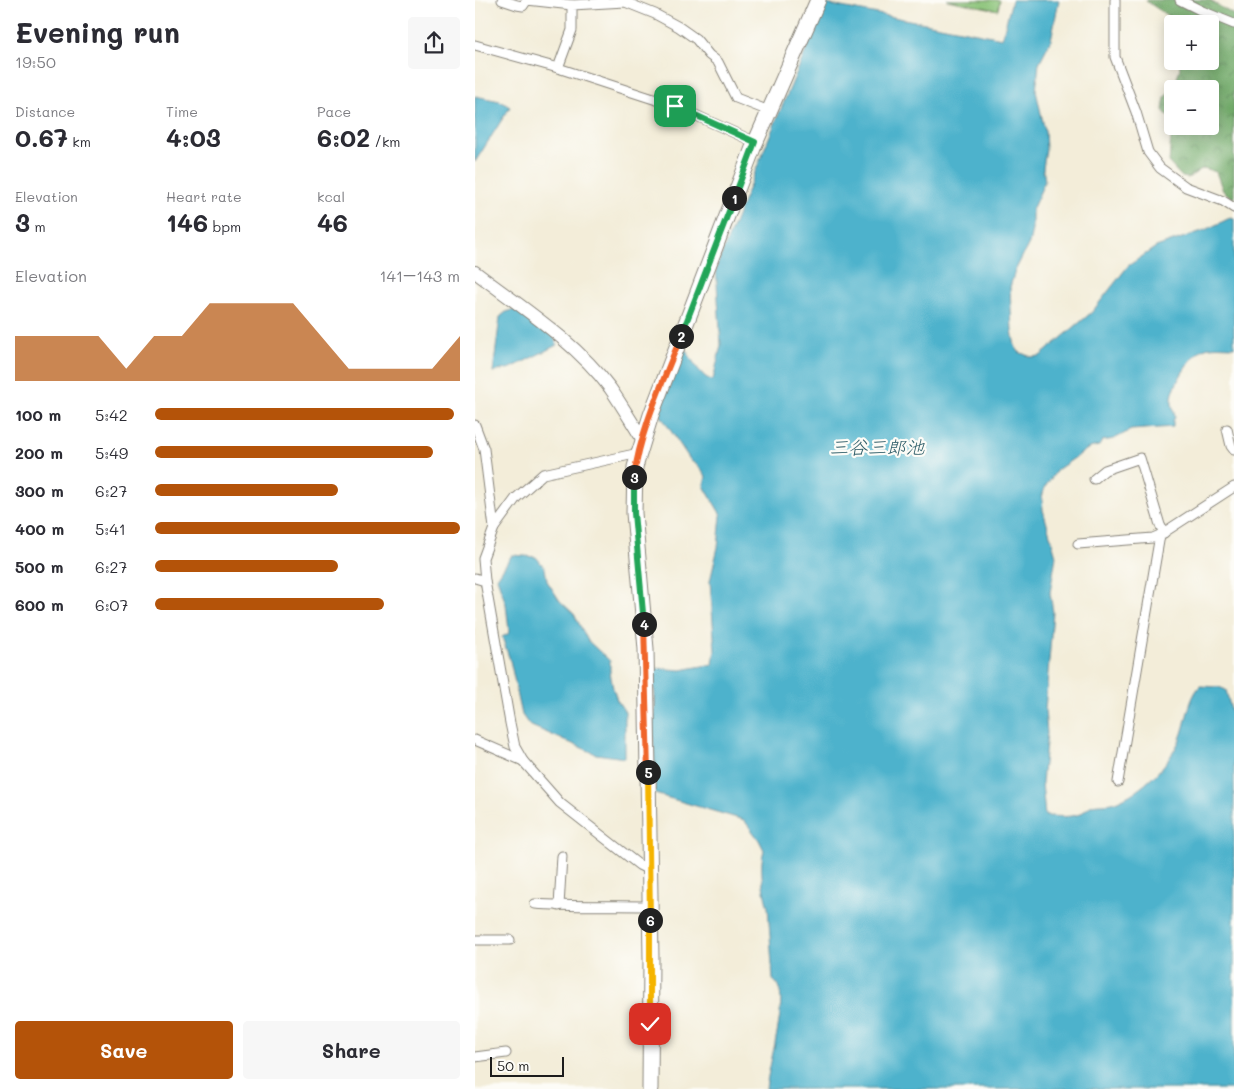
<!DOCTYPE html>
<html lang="en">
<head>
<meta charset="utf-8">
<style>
	body { margin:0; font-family:Mali,"Klee One",sans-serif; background:#f7f7f7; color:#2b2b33; height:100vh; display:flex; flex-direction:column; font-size:19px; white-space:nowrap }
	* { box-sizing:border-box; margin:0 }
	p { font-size:16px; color:#7c7c81 }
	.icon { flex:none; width:28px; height:28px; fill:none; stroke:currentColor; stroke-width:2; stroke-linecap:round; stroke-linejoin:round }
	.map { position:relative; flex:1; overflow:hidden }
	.panel { display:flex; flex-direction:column; background:#fff; width:475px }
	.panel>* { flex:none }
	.controls { position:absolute; left:689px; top:15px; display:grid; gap:10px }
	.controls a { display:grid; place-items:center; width:55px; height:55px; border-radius:5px; background:#fff; box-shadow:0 2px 12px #0003; font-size:25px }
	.scale { position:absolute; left:15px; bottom:12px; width:74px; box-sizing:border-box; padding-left:5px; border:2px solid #1c1c1c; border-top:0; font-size:14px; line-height:18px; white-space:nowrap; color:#1c1c1c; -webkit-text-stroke:4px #fdfcf7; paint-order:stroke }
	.pin { position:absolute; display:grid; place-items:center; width:42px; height:42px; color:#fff; margin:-21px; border-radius:10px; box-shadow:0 2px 8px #0006 }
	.km { position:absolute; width:25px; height:25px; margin:-12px; border-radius:50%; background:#222; color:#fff; font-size:14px; line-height:25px; text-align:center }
	.round { display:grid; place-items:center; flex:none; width:52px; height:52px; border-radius:5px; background:#f7f7f7 }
	.headline { display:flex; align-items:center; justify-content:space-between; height:85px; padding:0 15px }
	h1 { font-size:28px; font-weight:700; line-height:38px }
	.metrics { display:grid; grid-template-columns:repeat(3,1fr); gap:8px; height:85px; padding:5px 15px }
	.metrics div { display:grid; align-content:center }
	.metrics b { font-size:25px; font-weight:700 }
	.metrics small { font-size:14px; font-weight:400 }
	.metrics p { font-size:14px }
	.chart { height:140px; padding:10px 15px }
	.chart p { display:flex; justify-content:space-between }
	.chart svg { width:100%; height:90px; margin-top:5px; fill:#b45309; opacity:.7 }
	.cta { display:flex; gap:10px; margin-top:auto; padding:10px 15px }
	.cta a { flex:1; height:58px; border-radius:5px; background:#b45309; color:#fff; font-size:20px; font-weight:700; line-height:58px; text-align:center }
	.cta a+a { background:#f7f7f7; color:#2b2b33 }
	ul { padding:0 15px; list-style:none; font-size:16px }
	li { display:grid; grid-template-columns:80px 60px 1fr; align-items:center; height:38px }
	li i { height:12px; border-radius:6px; background:#b45309 }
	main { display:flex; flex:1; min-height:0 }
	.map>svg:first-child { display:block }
	.grass { fill:#8ac378; stroke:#53704a }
	.forest { fill:url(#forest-crowns); stroke:#466242; fill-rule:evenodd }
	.water { fill:#4db2cc; stroke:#346774 }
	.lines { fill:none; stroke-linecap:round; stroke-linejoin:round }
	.street-casing { stroke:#88847a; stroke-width:11 }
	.secondary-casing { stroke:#88847a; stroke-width:14 }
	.primary-casing { stroke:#88847a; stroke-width:17 }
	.street { stroke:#fff; stroke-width:9 }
	.secondary { stroke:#fff; stroke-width:12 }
	.primary { stroke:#fff; stroke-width:15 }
	.split-1-casing { stroke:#fff; stroke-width:10 }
	.split-2-casing { stroke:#fff; stroke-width:10 }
	.split-3-casing { stroke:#fff; stroke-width:10 }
	.split-4-casing { stroke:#fff; stroke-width:10 }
	.split-5-casing { stroke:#fff; stroke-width:10 }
	.split-6-casing { stroke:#fff; stroke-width:10 }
	.split-7-casing { stroke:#fff; stroke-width:10 }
	.split-1 { stroke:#22a559; stroke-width:6 }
	.split-2 { stroke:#22a559; stroke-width:6 }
	.split-3 { stroke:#f0652b; stroke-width:6 }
	.split-4 { stroke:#22a559; stroke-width:6 }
	.split-5 { stroke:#f0652b; stroke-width:6 }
	.split-6 { stroke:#f5b400; stroke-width:6 }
	.split-7 { stroke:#f5b400; stroke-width:6 }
	.labels { text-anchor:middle; stroke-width:4.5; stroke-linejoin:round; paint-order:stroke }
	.water-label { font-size:19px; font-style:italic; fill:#32606b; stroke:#fdfcf7 }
</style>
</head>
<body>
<main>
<section class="panel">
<div class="headline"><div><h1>Evening run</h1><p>19:50</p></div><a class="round"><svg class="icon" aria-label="share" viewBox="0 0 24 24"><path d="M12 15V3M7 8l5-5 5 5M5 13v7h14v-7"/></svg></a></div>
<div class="metrics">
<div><p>Distance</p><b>0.67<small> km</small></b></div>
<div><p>Time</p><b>4:03</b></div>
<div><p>Pace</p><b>6:02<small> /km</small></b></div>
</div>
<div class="metrics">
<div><p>Elevation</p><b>3<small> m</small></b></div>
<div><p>Heart rate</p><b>146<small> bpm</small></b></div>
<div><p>kcal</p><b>46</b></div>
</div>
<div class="chart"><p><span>Elevation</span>141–143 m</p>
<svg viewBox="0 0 160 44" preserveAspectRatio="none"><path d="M0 44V22L10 22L20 22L30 22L40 38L50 22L60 22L70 6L80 6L90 6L100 6L110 22L120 38L130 38L140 38L150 38L160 22V44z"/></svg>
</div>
<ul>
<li><b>100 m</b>5:42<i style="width:98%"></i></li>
<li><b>200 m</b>5:49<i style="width:91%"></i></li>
<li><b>300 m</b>6:27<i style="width:60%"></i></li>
<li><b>400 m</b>5:41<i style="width:100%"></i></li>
<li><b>500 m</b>6:27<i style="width:60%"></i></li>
<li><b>600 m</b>6:07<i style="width:75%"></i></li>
</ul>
<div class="cta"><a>Save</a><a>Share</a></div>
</section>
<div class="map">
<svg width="759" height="1089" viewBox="0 0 759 1089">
	<defs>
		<pattern id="forest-crowns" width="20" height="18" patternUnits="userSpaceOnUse" patternTransform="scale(1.25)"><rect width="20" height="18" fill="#6fa968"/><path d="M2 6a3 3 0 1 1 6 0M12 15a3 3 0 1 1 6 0" fill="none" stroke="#5a8955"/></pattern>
	</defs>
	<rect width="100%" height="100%" fill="#fdfcf7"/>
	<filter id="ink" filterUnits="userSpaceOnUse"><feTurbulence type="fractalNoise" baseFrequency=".02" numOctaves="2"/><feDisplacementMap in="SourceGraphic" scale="10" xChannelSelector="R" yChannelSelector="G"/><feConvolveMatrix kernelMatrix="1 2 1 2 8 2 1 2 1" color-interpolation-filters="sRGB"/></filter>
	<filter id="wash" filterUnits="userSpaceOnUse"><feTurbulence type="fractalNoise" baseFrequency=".0096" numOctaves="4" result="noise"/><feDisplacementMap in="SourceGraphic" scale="20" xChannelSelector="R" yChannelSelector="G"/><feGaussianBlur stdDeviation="1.12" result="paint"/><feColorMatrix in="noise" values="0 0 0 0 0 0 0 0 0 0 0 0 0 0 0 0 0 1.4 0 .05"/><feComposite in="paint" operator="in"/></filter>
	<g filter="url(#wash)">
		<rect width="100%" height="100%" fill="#f3edd9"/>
		<path class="grass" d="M472 0H525L523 10Z"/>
		<path class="forest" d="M673 0H734L759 15V199L748 191 741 172 728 168 713 178 707 177 694 163 697 121 688 110 690 97 700 85 705 68 704 61H735V24H698L697 46 693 44 692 15 671 1ZM698 89H735V126H698Z"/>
		<g class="water">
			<path d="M537 0H584L576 40 564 63 561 91 570 131 571 149 568 168 570 181 557 210V230L554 243 540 271 535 287 537 331 540 346 544 352 551 355 557 357 565 356 617 312 653 266 681 247 730 230 755 218 759 219V347C750 347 736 345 728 349 716 356 698 385 697 398 696 405 699 411 700 417L698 421V427L656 430 639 439 627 441 624 446 614 448 582 470 570 487 567 497 568 510 581 556 575 593 578 612 570 710 572 733 567 783 570 816C582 816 594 818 605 814 609 812 613 807 617 805 625 803 633 805 640 802 667 792 694 765 705 739 712 722 713 699 725 686L744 687 751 690 759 722V1089H291C293 1067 313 1003 303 986 302 983 300 982 298 980L293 907C288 892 284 865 289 850L284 840 269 820 180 794 178 724C182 705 179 688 177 670L179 668 206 670 238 664 240 651 235 581 243 547 246 515 229 486 231 476 222 465 216 461 184 413 209 348C216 357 226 379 238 380L246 345 241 268 302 118 351 4 527 38Z"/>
			<path d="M0 96 25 101 35 107 0 162Z"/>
			<path d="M38 310 43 311 79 337 82 345 36 368 18 372 25 317 31 312Z"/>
			<path d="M37 555 61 557 70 568 72 581 85 601 99 614 113 641 135 661V672L138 688 142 700 150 712V758L121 754 54 725 47 715 35 660 27 637 33 634 34 631 31 604 22 578Z"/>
		</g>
	</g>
	<g filter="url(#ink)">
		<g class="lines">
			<defs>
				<g id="street">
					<path d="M27 0 42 5 48 6 52 0 97 5"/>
					<path d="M640 0V57L661 112 673 152 685 168 711 187 748 201 759 208"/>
					<path d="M705 0 727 11 759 24"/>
					<path d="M0 45 83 68 200 106 280 142"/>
					<path d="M83 68 97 30V5L150 2 180 14 204 27 221 39 234 55 243 62 261 98 294 111"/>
					<path d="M0 425 9 449 19 528"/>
					<path d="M752 429 756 446 759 450"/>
					<path d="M164 453 68 474 41 498 19 528 8 558 10 581 35 723 40 747 48 761 85 803 164 865 174 870"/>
					<path d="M619 479 630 470 665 458 685 525 689 533"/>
					<path d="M603 544 678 538 685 535"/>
					<path d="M0 578 10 581"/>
					<path d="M0 740 48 761"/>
					<path d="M643 782 685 535 759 487"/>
					<path d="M60 904C98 907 136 905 175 906"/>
					<path d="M84 906 87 856"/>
					<path d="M0 940H35"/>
					<path d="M0 1057 31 1053"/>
				</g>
				<path id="secondary" d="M0 272C46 307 100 341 135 388 147 405 157 423 168 440"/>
				<path id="primary" d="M175 1089 176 959 171 649 159 513 160 467 176 415 278 148 343 0"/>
			</defs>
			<use href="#street" class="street-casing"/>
			<use href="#secondary" class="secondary-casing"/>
			<use href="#primary" class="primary-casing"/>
			<use href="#street" class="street"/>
			<use href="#secondary" class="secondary"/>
			<use href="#primary" class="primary"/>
		</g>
	</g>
	<g class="lines" filter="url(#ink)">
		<defs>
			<path id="split-1" d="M200 106 280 142 259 198"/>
			<path id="split-2" d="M206 336 259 198"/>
			<path id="split-3" d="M159 477C165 430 189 380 206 336"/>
			<path id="split-4" d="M159 477V513L169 624"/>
			<path id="split-5" d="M169 624 173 772"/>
			<path id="split-6" d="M173 772 175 920"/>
			<path id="split-7" d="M175 920V1024"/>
		</defs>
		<use href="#split-1" class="split-1-casing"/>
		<use href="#split-2" class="split-2-casing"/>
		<use href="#split-3" class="split-3-casing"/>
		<use href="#split-4" class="split-4-casing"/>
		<use href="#split-5" class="split-5-casing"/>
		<use href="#split-6" class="split-6-casing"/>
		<use href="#split-7" class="split-7-casing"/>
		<use href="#split-1" class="split-1"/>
		<use href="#split-2" class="split-2"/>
		<use href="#split-3" class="split-3"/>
		<use href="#split-4" class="split-4"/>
		<use href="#split-5" class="split-5"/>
		<use href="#split-6" class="split-6"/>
		<use href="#split-7" class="split-7"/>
	</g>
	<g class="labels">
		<g class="water-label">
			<text x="402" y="454">三谷三郎池</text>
		</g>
	</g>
</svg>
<div class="controls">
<a>+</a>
<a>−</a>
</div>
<div class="scale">50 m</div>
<div class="pin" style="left:200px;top:106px;background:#1e9e55"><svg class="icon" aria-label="arrive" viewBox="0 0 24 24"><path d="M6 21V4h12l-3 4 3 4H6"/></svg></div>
<div class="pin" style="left:175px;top:1024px;background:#d93025"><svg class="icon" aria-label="check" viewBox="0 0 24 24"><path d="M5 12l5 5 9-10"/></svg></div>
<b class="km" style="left:259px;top:198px">1</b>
<b class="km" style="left:206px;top:336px">2</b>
<b class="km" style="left:159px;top:477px">3</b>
<b class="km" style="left:169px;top:624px">4</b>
<b class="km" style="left:173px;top:772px">5</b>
<b class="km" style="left:175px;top:920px">6</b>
</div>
</main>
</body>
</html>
